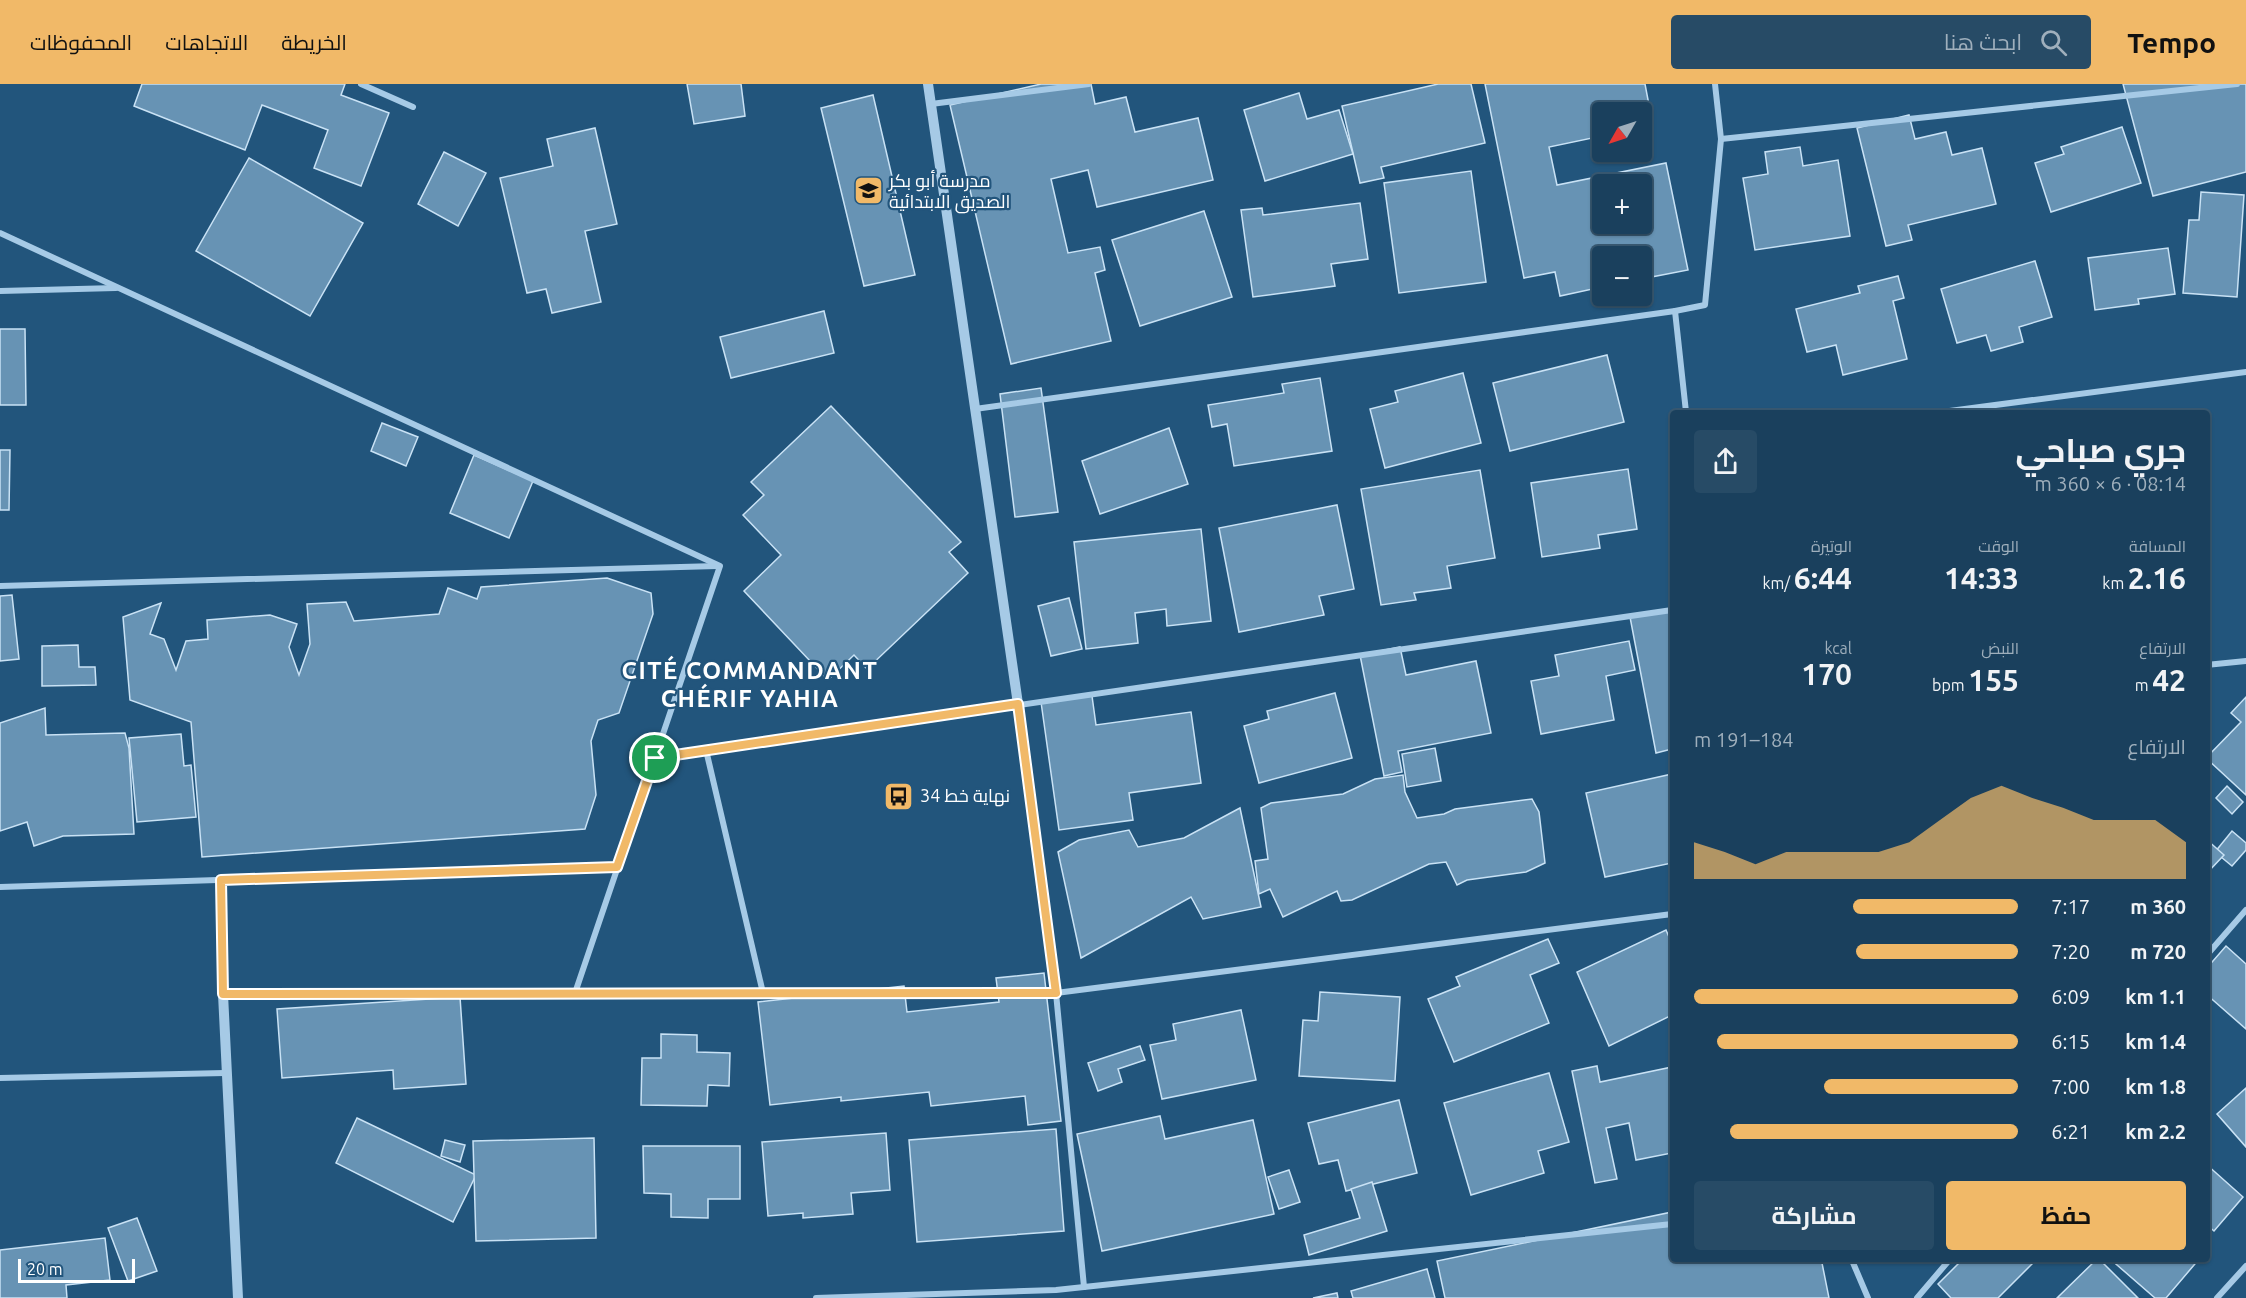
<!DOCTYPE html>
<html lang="ar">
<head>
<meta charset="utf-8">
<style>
	body { margin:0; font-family:Ubuntu,Cairo,sans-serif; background:#274b66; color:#f1f3f6; direction:rtl; height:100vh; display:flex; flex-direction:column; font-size:22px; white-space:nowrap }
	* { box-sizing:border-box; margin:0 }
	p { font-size:20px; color:#9fafbc }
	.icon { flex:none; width:33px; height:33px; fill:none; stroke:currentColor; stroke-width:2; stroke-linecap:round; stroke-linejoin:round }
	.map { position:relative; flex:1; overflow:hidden; direction:ltr }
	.drawer { position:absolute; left:1670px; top:326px; width:540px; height:852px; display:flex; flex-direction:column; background:#1a405d; border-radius:6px; box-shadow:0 2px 4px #0004,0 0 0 2px #385972; direction:rtl }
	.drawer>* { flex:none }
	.needle { width:39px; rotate:231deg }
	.buttons { position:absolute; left:1592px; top:18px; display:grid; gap:12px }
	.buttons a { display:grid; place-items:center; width:60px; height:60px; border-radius:6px; background:#1a405d; box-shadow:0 2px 4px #0004,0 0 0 2px #385972; font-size:30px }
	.scale { position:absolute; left:18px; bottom:15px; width:117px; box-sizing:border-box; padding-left:6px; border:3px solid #fff; border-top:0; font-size:16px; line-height:21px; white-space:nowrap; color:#fff; -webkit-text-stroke:4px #22557c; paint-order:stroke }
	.pin { position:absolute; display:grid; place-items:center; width:51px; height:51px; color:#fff; margin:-26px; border:3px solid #fff; border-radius:50%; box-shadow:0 2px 6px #0007 }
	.round { display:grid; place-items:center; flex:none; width:63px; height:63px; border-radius:6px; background:#274b66 }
	.summary { display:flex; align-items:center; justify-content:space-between; height:102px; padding:0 24px }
	h1 { font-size:33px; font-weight:700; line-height:45px }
	.stats { display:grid; grid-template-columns:repeat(3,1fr); gap:9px; height:102px; padding:6px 24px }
	.stats div { display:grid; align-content:center }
	.stats b { font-size:30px; font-weight:700 }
	.stats small { font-size:16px; font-weight:400 }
	.stats p { font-size:16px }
	.chart { height:168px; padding:12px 24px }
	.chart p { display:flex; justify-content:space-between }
	.chart svg { width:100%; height:108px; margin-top:6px; fill:#f1b968; opacity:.7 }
	.button { display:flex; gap:12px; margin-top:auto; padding:12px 24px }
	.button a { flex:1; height:69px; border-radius:6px; background:#f1b968; color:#111; font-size:24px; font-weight:700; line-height:69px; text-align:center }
	.button a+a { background:#274b66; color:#f1f3f6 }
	ul { padding:0 24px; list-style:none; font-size:20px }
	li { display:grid; grid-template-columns:96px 72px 1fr; align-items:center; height:45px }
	li i { height:15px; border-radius:8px; background:#f1b968 }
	header { display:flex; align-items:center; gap:36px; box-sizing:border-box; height:84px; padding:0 30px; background:#f1b968; color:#111 }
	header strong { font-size:28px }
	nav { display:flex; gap:33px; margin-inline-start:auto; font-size:21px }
	.search { width:420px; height:54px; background:#274b66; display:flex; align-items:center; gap:15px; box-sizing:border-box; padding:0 21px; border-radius:6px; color:#9fafbc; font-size:22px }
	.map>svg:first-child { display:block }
	.building { fill:#6793b4; stroke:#c9e2f5; stroke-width:1.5; fill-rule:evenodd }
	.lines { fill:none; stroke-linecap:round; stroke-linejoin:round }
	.minor { stroke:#a6cae6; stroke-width:6 }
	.tertiary { stroke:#a6cae6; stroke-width:10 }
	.route-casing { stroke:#fff; stroke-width:12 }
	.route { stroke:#f1b968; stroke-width:8 }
	.labels { text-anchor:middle; stroke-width:4.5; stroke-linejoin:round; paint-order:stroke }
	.poi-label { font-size:18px; fill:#fff; stroke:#22557c; text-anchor:start }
	.district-label { font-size:24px; font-weight:bold; letter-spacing:1.5px; fill:#fff; stroke:#22557c }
</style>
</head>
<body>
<header>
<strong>Tempo</strong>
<div class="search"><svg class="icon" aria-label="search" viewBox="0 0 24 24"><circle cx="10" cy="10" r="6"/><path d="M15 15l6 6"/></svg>ابحث هنا</div>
<nav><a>الخريطة</a><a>الاتجاهات</a><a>المحفوظات</a></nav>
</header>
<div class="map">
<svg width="2246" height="1214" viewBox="0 0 2246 1214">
	<rect width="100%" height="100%" fill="#22557c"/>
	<g class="building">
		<path d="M142 0H345L341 11 389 29 361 102 314 84 328 46 262 21 245 66 134 22Z"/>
		<path d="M687 0H741L745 32 694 40Z"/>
		<path d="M1041 0H1091L1095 20 1126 13 1135 48 1198 34 1213 96 1097 123 1088 86 1051 95 1068 169 1100 163 1105 186 1095 189 1111 257 1011 280 950 21Z"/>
		<path d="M1438 0H1471L1485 59 1381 83 1384 94 1360 99 1342 22Z"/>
		<path d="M1485 0H1645L1653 42 1641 44V28H1602V52L1549 63 1557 101 1666 79 1688 186 1641 195V172H1602V203L1560 212 1555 188 1524 194ZM1602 100H1641V140H1602Z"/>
		<path d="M2123 0H2246V88L2153 112Z"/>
		<path d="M1299 9 1307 35 1339 26 1353 70 1265 97 1244 26Z"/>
		<path d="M873 11 915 191 864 202 821 24Z"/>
		<path d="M1909 31 1915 55 1946 48 1952 71 1982 64 1996 120 1908 141 1912 156 1886 162 1857 44Z"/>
		<path d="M2122 43 2141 99 2051 128 2035 79 2064 70 2061 63Z"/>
		<path d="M595 44 617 140 585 147 601 218 552 229 546 205 527 209 500 94 553 82 547 55Z"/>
		<path d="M1800 63 1803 82 1838 76 1850 152 1755 166 1743 94 1768 90 1765 68Z"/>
		<path d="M444 68 486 89 458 142 418 120Z"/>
		<path d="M249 74 363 139 310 232 196 167Z"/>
		<path d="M1471 87 1486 198 1399 209 1384 99Z"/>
		<path d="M2201 108 2244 111 2237 213 2183 209 2189 136H2199Z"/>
		<path d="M1360 119 1368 175 1331 180 1335 202 1253 213 1241 126 1262 124 1263 131Z"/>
		<path d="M1204 127 1232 213 1140 242 1112 156Z"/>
		<path d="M2168 164 2175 210 2138 215 2139 220 2095 226 2088 174Z"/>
		<path d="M2035 177 2052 233 2019 243 2023 258 1991 267 1986 251 1957 259 1941 205Z"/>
		<path d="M1898 192 1904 214 1893 217 1907 275 1843 291 1836 261 1807 268 1796 225 1860 209 1858 202Z"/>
		<path d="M824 227 834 269 731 294 720 253Z"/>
		<path d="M0 245H25L26 321H0Z"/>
		<path d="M1607 271 1624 338 1510 367 1493 299Z"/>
		<path d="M1463 289 1481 359 1385 384 1370 325 1398 318 1395 307Z"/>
		<path d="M1320 294 1332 367 1234 382 1227 340 1212 343 1208 321 1284 309 1282 300Z"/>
		<path d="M1041 304 1058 428 1015 433 1000 310Z"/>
		<path d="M831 322 961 458 949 468 968 489 867 585 854 571 828 596 744 507 781 471 743 431 764 411 751 398Z"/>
		<path d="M382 339 418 353 406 382 371 367Z"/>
		<path d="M1169 344 1188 400 1100 430 1082 377Z"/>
		<path d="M0 366H10L9 426H0Z"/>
		<path d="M474 371 533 397 509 454 450 429Z"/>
		<path d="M1628 385 1637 445 1598 451 1600 464 1542 473 1531 399Z"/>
		<path d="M1480 386 1495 474 1447 482 1451 504 1414 509 1416 516 1381 521 1361 405Z"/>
		<path d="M1337 421 1354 505 1319 512 1324 531 1239 548 1219 444Z"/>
		<path d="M1201 445 1211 537 1167 542 1166 525 1135 529 1138 559 1086 565 1074 458Z"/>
		<path d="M607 494 651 509 653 530 619 629 598 636 591 657 596 711 585 745 202 773 191 638 130 616 123 533 161 519 150 550 164 555 176 586 186 557 208 555 207 536 270 531 297 540 289 563 299 591 310 560 307 520 346 518 354 537 439 530 448 504 477 515 481 503Z"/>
		<path d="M12 511 19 575 0 577V512Z"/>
		<path d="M1069 514 1082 565 1051 572 1038 522Z"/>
		<path d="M1672 524V665L1656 669 1630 533Z"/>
		<path d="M1629 557 1635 586 1606 592 1614 636 1541 650 1531 597 1559 592 1555 571Z"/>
		<path d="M78 561 79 583H95L96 601 42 602V562Z"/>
		<path d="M1400 563 1406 591 1476 577 1491 649 1398 667 1402 688 1384 692 1360 571Z"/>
		<path d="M1335 609 1352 674 1259 699 1244 642 1269 635 1267 627Z"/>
		<path d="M1092 612 1096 641 1191 628 1201 699 1129 709 1133 736 1059 746 1041 618Z"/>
		<path d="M2246 613V711L2206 674 2241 638 2231 629Z"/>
		<path d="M45 624 46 651 125 649 129 664 134 750 63 752 34 762 27 738 0 747V639Z"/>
		<path d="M181 650 184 682 191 681 196 733 137 738 129 654Z"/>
		<path d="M1435 664 1441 697 1407 703 1402 670Z"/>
		<path d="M1672 690V779L1605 793 1586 709Z"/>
		<path d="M1403 691 1405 708 1417 734 1444 730 1455 725 1532 715 1539 728 1545 779 1526 788 1467 796 1457 801 1446 778 1429 780 1352 816 1341 817 1337 807 1283 833 1270 805 1259 810 1255 777 1268 775 1261 724 1271 719 1343 710 1375 695Z"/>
		<path d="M2227 702 2243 718 2232 730 2216 714Z"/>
		<path d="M1240 724 1261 823 1203 835 1191 813 1081 874 1058 768 1079 756 1129 746 1138 763 1184 754Z"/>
		<path d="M2232 747 2246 759V766L2232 782 2215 768Z"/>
		<path d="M2206 755 2224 771 2206 790Z"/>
		<path d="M1666 846 1672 860V931L1609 962 1577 888Z"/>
		<path d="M1548 855 1559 879 1530 891 1549 939 1454 978 1428 915 1460 902 1456 893Z"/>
		<path d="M2226 862 2246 880V945L2206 910V885Z"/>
		<path d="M1044 889 1061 1037 1028 1041 1025 1012 931 1022 929 1008 841 1017V1013L770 1021 758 918 904 902 907 928 999 918 996 894Z"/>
		<path d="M1320 908 1400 913 1395 997 1299 992 1303 936 1318 937Z"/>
		<path d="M460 913 466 1000 394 1005 393 986 282 994 277 925Z"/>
		<path d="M1241 926 1256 996 1162 1015 1150 961 1176 956 1173 940Z"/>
		<path d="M661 950 697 951V968L730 969 729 1002 708 1001 707 1022 641 1021 642 974H661Z"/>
		<path d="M1140 962 1145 976 1118 985 1122 998 1098 1007 1088 979Z"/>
		<path d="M1597 982 1600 998 1672 983V1069L1636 1076 1629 1039 1606 1044 1617 1095 1595 1099 1572 987Z"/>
		<path d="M1549 989 1569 1058 1538 1067 1544 1089 1471 1111 1444 1019Z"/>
		<path d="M2246 1004V1063L2217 1030Z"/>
		<path d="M1399 1016 1417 1089 1346 1107 1338 1076 1319 1080 1308 1039Z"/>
		<path d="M1160 1032 1165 1055 1253 1036 1274 1130 1102 1167 1077 1050Z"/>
		<path d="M357 1034 476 1091 453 1138 336 1079Z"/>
		<path d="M1056 1045 1064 1147 917 1158 909 1056Z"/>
		<path d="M886 1049 890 1106 851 1109 853 1130 803 1134V1129L768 1132 762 1058Z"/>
		<path d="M594 1054 596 1154 476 1157 473 1057Z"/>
		<path d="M445 1056 465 1061 460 1078 441 1072Z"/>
		<path d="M643 1062H740V1115H708V1134L671 1133V1110L644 1109Z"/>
		<path d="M2206 1080 2243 1113 2214 1147 2206 1140Z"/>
		<path d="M1289 1086 1300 1118 1279 1125 1268 1093Z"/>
		<path d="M1372 1098 1387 1147 1309 1171 1304 1151 1360 1134 1351 1105Z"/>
		<path d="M1672 1128V1174H1821L1829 1214H1445L1437 1177Z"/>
		<path d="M137 1134 157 1187 128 1197 108 1144Z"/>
		<path d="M105 1154 110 1196 66 1201 67 1214H0V1166Z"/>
		<path d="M1964 1174H2038L1998 1214H1951L1938 1200Z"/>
		<path d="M2098 1174 2138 1214H2057Z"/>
		<path d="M2109 1174H2200L2166 1214H2155Z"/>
		<path d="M1427 1185 1435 1214H1353L1351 1207Z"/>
		<path d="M1337 1209 1338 1214H1313Z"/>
	</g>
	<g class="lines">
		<g class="minor">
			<path d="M361 0 413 23"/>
			<path d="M931 20 1089 0"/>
			<path d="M1721 55 2237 0"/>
			<path d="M0 149 720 482 575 909"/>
			<path d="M0 207 116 204"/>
			<path d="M1675 227 1705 221 1721 55 1715 0"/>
			<path d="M975 325 1675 227 1686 328"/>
			<path d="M1942 328 2246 288"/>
			<path d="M0 502 717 482"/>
			<path d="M2206 581 2246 577"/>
			<path d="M706 666 763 909"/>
			<path d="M655 674 1672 526"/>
			<path d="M221 796 223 910"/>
			<path d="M0 803 617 783"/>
			<path d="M2206 872 2246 826"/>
			<path d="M0 994 225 989"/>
			<path d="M1851 1174 1868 1214"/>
			<path d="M1084 1203 1056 909 1672 830"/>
			<path d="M816 1214 1056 1206 1672 1140"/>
			<path d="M1917 1214 1951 1174"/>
			<path d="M2217 1214 2246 1182"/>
		</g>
		<path class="tertiary" d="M238 1214 223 910 1056 909 1018 620 928 0"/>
	</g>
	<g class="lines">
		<defs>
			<path id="route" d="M1018 620 1056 909 223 910 221 796 617 783 655 674Z"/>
		</defs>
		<use href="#route" class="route-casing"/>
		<use href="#route" class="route"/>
	</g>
	<defs>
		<symbol id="school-square" viewBox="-11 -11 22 22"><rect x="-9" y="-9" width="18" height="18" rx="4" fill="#f1b968" stroke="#22557c"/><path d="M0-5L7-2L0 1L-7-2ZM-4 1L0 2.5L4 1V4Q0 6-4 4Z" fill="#111"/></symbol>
		<symbol id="bus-square" viewBox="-11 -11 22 22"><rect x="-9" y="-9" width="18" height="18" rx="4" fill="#f1b968" stroke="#22557c"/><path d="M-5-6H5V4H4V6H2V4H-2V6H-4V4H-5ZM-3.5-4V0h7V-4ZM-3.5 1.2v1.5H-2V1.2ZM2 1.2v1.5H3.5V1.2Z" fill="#111"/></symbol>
	</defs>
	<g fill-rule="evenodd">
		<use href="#school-square" x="852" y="90" width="33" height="33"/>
		<use href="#bus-square" x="882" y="696" width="33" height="33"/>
	</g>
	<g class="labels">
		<g class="poi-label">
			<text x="889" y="103">مدرسة أبو بكر<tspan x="889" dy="21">الصديق الابتدائية</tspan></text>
			<text x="920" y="718">نهاية خط 34</text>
		</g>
		<g class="district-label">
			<text x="750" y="595">CITÉ COMMANDANT<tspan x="750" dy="28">CHÉRIF YAHIA</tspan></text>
		</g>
	</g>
</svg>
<div class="buttons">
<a><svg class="needle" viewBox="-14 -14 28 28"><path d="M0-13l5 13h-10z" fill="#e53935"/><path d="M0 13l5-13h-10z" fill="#9fafbc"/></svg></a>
<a>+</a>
<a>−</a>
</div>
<div class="scale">20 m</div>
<div class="pin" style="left:655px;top:674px;background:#1e9e55"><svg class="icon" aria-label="arrive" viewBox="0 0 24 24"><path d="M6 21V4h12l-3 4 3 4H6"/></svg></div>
<section class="drawer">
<div class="summary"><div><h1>جري صباحي</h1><p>08:14 · 6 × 360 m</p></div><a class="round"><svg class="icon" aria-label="share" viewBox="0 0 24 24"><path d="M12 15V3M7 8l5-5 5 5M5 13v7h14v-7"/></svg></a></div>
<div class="stats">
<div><p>المسافة</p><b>2.16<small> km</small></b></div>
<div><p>الوقت</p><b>14:33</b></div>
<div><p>الوتيرة</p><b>6:44<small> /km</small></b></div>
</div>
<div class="stats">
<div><p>الارتفاع</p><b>42<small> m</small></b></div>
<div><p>النبض</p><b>155<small> bpm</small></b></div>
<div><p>kcal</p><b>170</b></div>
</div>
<div class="chart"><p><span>الارتفاع</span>184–191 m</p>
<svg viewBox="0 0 160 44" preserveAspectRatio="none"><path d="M0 44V29L10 33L20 38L30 33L40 33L50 33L60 33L70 29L80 20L90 11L100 6L110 11L120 15L130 20L140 20L150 20L160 29V44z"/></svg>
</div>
<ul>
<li><b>360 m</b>7:17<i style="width:51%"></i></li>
<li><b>720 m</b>7:20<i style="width:50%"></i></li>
<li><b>1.1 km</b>6:09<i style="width:100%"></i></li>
<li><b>1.4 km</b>6:15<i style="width:93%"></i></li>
<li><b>1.8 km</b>7:00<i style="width:60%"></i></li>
<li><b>2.2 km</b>6:21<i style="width:89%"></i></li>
</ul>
<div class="button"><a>حفظ</a><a>مشاركة</a></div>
</section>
</div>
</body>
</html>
